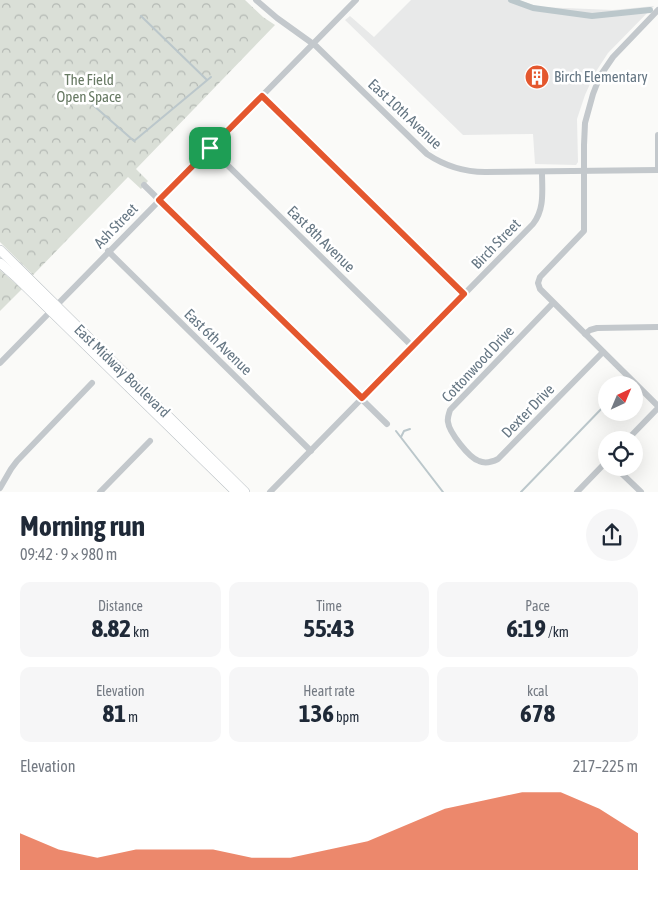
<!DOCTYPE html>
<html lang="en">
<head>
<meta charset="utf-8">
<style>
	body { margin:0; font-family:"Asap Condensed",sans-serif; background:#f6f6f7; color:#1f2937; height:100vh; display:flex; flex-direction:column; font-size:19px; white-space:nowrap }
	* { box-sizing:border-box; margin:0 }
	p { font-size:16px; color:#747a83 }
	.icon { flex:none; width:28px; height:28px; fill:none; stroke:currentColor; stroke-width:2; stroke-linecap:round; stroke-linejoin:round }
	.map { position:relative; height:492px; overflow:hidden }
	.sheet { display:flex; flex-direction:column; background:#fff; flex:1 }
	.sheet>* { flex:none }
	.needle { width:32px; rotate:44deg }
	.controls { position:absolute; left:598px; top:376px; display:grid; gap:10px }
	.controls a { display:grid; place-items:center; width:45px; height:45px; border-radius:50%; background:#fff; box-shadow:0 5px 20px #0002; font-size:25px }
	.pin { position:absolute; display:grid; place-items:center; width:42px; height:42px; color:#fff; margin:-21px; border-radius:10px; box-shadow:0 2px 8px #0006 }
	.round { display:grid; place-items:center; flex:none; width:52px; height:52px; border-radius:26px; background:#f6f6f7 }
	.overview { display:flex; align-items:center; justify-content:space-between; height:85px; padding:0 20px }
	h1 { font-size:28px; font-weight:700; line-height:38px }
	.figures { display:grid; grid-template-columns:repeat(3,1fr); gap:8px; height:85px; padding:5px 20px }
	.figures div { display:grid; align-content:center; border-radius:10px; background:#f6f6f7; text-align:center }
	.figures b { font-size:25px; font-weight:700 }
	.figures small { font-size:14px; font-weight:400 }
	.figures p { font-size:14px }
	.chart { height:140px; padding:10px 20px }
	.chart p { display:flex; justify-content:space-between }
	.chart svg { width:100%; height:90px; margin-top:5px; fill:#e4572e; opacity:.7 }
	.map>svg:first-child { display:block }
	.built { fill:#e8e9e9 }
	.park { fill:url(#park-crowns) }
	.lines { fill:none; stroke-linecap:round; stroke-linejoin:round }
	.stream { stroke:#bbc7cb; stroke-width:2 }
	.canal { stroke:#bbc7cb; stroke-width:6 }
	.secondary-casing { stroke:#b3babf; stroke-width:10 }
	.street { stroke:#c3c8cc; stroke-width:6 }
	.secondary { stroke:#fff; stroke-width:9 }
	.route-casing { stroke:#fff; stroke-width:10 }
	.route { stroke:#e4572e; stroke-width:6 }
	.labels { text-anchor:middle; stroke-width:5; stroke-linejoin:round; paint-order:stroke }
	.poi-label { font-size:15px; fill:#657683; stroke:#fff; text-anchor:start }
	.park-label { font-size:15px; fill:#687a64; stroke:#fff }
	.street-label { font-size:15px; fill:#657683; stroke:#fff }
</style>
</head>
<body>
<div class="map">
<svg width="658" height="492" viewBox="0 0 658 492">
	<defs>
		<pattern id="park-crowns" width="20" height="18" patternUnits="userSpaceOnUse" patternTransform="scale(1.25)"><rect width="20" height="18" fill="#dadfd7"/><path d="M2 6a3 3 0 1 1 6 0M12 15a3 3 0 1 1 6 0" fill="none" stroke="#b4b9b4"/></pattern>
	</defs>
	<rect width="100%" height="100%" fill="#fafaf8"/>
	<path class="built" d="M411 0H518L540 7 613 10 654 6 608 53 595 73 585 95 577 119 578 162 576 165 535 164 533 134 463 135 345 20 350 16 374 37Z"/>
	<g class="park">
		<path d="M0 0H245L263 17 275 25 136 169 148 181 141 189 128 177 33 275 0 242Z"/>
		<path d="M0 270 22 289 0 311Z"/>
	</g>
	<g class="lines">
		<g class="stream">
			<path d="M141 16 207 80"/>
			<path d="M93 105 134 141 211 77"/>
			<path d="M396 431 443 492"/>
			<path d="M401 437 404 431 410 429"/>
			<path d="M521 492 606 404"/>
		</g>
		<path class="canal" d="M511 0 533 8 592 16 650 10"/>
		<defs>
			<g id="secondary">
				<path d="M0 250 245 492"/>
				<path d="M0 263 16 277 236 492"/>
			</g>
		</defs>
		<use href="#secondary" class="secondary-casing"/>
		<g class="street">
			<path d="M256 0 277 18 316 46 427 154C445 166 463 172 485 172L658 170"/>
			<path d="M658 10 613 57 600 76 593 94 585 123 584 145V231L540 277 538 283 540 289 658 406"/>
			<path d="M262 96 464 294"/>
			<path d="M210 148 413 347"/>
			<path d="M658 170V135"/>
			<path d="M144 185 387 424"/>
			<path d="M108 251 311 451"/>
			<path d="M553 303 450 410C449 414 447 418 448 422 449 432 469 458 479 461 485 464 492 462 498 459L603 352"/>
			<path d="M585 334 590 330 597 328 658 327"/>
			<path d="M0 363 356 0"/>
			<path d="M627 440 658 408"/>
			<path d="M616 468 641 492"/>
			<path d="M0 488 11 469 17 461 92 383"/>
			<path d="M100 492 150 441"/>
			<path d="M270 492 533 224C545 209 542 190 542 172"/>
			<path d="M577 492 606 462"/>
		</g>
		<use href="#secondary" class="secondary"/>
	</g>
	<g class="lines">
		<defs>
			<path id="route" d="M262 96 464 294 362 398 159 200Z"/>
		</defs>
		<use href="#route" class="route-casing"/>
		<use href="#route" class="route"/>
	</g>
	<defs>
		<symbol id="building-disc" viewBox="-11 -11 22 22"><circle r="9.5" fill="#e4572e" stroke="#fff"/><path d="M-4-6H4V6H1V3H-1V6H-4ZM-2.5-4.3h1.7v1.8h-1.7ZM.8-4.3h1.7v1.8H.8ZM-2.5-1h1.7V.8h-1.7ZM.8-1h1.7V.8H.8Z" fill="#fff"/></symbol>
	</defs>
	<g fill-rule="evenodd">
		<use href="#building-disc" x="523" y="63" width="28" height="28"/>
	</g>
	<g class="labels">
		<g class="poi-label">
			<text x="554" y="82">Birch Elementary</text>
		</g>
		<g class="park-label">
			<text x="89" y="85">The Field<tspan x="89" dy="17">Open Space</tspan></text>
		</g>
		<g class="street-label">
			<text transform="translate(405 114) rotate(43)" y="5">East 10th Avenue</text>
			<text transform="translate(116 226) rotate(-46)" y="5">Ash Street</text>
			<text transform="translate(321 239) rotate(44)" y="5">East 8th Avenue</text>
			<text transform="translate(496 244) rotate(-46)" y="5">Birch Street</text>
			<text transform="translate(218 342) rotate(44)" y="5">East 6th Avenue</text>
			<text transform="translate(478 364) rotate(-47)" y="5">Cottonwood Drive</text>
			<text transform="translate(122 371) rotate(44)" y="5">East Midway Boulevard</text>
			<text transform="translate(528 411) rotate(-46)" y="5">Dexter Drive</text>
		</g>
	</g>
</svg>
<div class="controls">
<a><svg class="needle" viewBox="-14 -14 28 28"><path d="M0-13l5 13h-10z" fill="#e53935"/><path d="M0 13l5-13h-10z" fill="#747a83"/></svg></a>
<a><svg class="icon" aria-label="locate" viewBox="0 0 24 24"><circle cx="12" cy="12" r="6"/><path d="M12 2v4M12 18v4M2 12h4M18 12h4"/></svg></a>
</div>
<div class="pin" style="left:210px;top:148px;background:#1e9e55"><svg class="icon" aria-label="arrive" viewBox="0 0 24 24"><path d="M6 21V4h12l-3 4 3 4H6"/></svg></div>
</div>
<section class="sheet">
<div class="overview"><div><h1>Morning run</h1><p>09:42 · 9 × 980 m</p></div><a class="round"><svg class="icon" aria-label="share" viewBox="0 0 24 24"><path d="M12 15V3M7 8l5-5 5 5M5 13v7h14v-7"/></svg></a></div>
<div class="figures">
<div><p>Distance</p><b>8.82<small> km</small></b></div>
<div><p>Time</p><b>55:43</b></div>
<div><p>Pace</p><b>6:19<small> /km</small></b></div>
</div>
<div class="figures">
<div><p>Elevation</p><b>81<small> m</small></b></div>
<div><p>Heart rate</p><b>136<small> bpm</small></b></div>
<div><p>kcal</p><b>678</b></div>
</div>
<div class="chart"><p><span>Elevation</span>217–225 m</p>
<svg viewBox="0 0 160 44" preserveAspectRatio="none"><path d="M0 44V26L10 34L20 38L30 34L40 34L50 34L60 38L70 38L80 34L90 30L100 22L110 14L120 10L130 6L140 6L150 14L160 26V44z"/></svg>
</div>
</section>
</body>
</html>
